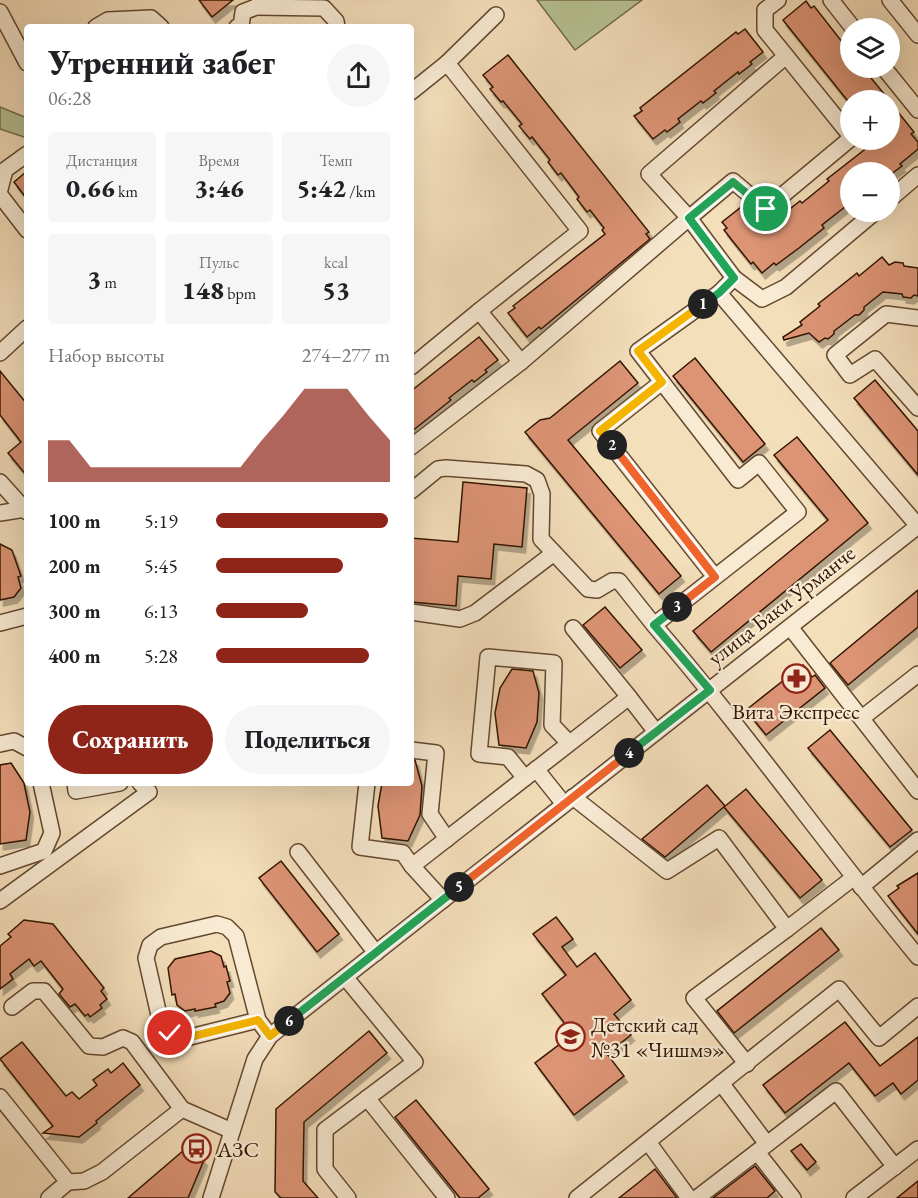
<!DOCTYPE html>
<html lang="ru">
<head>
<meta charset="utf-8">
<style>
	body { margin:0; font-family:"EB Garamond",serif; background:#f6f6f6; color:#202124; height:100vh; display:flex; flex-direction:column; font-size:22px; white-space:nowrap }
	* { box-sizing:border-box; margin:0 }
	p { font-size:20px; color:#757577 }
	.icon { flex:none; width:33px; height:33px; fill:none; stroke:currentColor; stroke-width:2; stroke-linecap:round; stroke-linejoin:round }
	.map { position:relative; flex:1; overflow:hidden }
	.sheet { position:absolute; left:24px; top:24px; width:390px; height:762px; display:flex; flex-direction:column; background:#fff; border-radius:6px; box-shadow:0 6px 24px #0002 }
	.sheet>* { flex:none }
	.tools { position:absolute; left:840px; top:18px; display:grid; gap:12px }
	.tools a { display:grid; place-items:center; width:60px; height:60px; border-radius:50%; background:#fff; box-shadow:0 6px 24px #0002; font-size:30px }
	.pin { position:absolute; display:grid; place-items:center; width:51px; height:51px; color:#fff; margin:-26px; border:3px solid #fff; border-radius:50%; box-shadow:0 2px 6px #0007 }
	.km { position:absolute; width:30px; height:30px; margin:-15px; border-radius:50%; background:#222; color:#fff; font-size:16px; line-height:30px; text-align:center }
	.round { display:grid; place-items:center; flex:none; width:63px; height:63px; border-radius:32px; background:#f6f6f6 }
	.head { display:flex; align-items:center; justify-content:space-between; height:102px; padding:0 24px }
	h1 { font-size:33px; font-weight:800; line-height:45px }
	.stats { display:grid; grid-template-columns:repeat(3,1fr); gap:9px; height:102px; padding:6px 24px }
	.stats div { display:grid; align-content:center; border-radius:6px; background:#f6f6f6; text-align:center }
	.stats b { font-size:26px; font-weight:800 }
	.stats small { font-size:16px; font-weight:400 }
	.stats p { font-size:16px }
	.chart { height:168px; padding:12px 24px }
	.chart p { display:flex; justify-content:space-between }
	.chart svg { width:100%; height:108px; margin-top:6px; fill:#8f2418; opacity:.7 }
	.cta { display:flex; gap:12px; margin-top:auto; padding:12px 24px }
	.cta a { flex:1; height:69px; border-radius:36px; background:#8f2418; color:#fff; font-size:24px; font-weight:800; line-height:69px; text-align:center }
	.cta a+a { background:#f6f6f6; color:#202124 }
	ul { padding:0 24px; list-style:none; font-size:20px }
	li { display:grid; grid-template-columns:96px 72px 1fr; align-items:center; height:45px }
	li i { height:15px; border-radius:8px; background:#8f2418 }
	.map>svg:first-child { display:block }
	.green { fill:#b7c393; stroke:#756c4a; stroke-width:1.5 }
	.building { fill:#dc9474; stroke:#331501; stroke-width:1.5; filter:url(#shadow) }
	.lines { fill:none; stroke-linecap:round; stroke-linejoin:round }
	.minor-casing { stroke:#634830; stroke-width:18 }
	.minor { stroke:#f8ead3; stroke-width:15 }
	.split-1-casing { stroke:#fff; stroke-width:12 }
	.split-2-casing { stroke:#fff; stroke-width:12 }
	.split-3-casing { stroke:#fff; stroke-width:12 }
	.split-4-casing { stroke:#fff; stroke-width:12 }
	.split-5-casing { stroke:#fff; stroke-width:12 }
	.split-6-casing { stroke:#fff; stroke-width:12 }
	.split-7-casing { stroke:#fff; stroke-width:12 }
	.split-1 { stroke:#22a559; stroke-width:8 }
	.split-2 { stroke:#f5b400; stroke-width:8 }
	.split-3 { stroke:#f0652b; stroke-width:8 }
	.split-4 { stroke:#22a559; stroke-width:8 }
	.split-5 { stroke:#f0652b; stroke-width:8 }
	.split-6 { stroke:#22a559; stroke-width:8 }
	.split-7 { stroke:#f5b400; stroke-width:8 }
	.labels { text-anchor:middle; stroke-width:4.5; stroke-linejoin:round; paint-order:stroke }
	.street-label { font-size:22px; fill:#331501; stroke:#f8ead3 }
	.poi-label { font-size:22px; fill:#331501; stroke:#f8ead3; text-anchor:start }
</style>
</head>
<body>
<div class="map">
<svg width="918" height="1198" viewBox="0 0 918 1198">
	<defs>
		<filter id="shadow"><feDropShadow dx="3.5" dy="6" stdDeviation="0" flood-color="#0004"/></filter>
	</defs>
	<rect width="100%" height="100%" fill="#f4dfbb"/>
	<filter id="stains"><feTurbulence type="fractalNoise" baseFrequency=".00333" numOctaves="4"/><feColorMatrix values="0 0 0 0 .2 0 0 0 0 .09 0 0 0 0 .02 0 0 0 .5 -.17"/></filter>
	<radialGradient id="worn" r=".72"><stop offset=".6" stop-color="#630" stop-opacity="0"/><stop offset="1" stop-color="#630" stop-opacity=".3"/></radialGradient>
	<g class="green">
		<path d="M537 0H642L575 50Z"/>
		<path d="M0 107 27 118V138L0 129Z"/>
	</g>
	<g class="building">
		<path d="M199 0H233L212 17Z"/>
		<path d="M806 1 811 8 814 6 850 52V68H863L889 100H847L783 20Z"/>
		<path d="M745 29 763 52 750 62 752 64 739 74 738 72 714 91 716 93 703 103 701 101 678 119 680 122 667 132 665 130 653 139 634 116 642 111 640 108 736 32 738 34Z"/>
		<path d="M508 55 649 232 646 234 650 239 541 329 539 327 527 337 508 313 515 308 513 306 605 234 602 230 604 228 590 210 587 212 577 199 579 197 561 173 558 175 548 162 550 160 532 137 530 139 519 126 522 124 503 101 501 102 490 89 493 87 483 75Z"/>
		<path d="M890 102 914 132 911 134 918 142V149L900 164 902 166 890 175V172H850V203L822 225 824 228 799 248 776 265 774 263 762 273 753 262 751 264 731 239 724 230 727 228 722 222 745 204 756 213 767 227 800 201 802 203 829 181 827 179 877 140H890Z"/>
		<path d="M27 171V199L14 182Z"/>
		<path d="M882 257 889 265 895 262 903 263 904 266 918 268V296L914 295 911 298 903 297 902 294 883 292 864 307V310L859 315H855L834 331V334L828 339 825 338 819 342 809 333 784 340 783 337 802 325 800 322 820 306 818 304 857 273 859 276Z"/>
		<path d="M479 337 498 360 485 370 487 372 474 382 472 380 449 398 451 400 411 432V391Z"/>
		<path d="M695 358 765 444 743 462 673 376Z"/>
		<path d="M620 361 638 383 568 440 681 576 659 594 525 432 540 420 550 418Z"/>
		<path d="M0 371 27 404V476L8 453 21 442 0 415Z"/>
		<path d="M875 380 918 431V475L854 398Z"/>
		<path d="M797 437 868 523 711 652 693 631 828 520 774 455Z"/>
		<path d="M463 482 527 488 522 547 494 544 491 579 458 576 456 606 411 602V538L458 542Z"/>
		<path d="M0 544 12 550 21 576 18 577 21 588 14 597 0 600Z"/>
		<path d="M918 590V627L848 685 830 663Z"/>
		<path d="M605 607 642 650 620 668 583 625Z"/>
		<path d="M803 665 812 677 815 675 825 688 766 735 746 710Z"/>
		<path d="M512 669 533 671 539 693 537 722 526 748 499 745 495 713 500 688Z"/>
		<path d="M830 730 912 830 890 847 808 748Z"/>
		<path d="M411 760H415L422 786 420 815 408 841 382 838 378 806 382 783H411Z"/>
		<path d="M11 763 24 783 30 812 26 840 0 844V765Z"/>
		<path d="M707 785 725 806 665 857 642 839Z"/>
		<path d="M746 789 822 880 800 898 724 807Z"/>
		<path d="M281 861 339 934 317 952 259 878Z"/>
		<path d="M918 873V934L888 896 899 888 897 886Z"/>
		<path d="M556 917 573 939 562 947 577 967 595 953 631 1000 614 1014 631 1035 607 1054 624 1076 574 1115 535 1063 573 1034 542 994 566 975 533 934Z"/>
		<path d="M24 920 53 924 104 988 101 991 107 999 100 1005 102 1008 90 1017 88 1014 85 1016 75 1004 70 1007 59 994 63 989 41 961 34 966 29 959 10 974 13 979 0 989V946L11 937 8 934Z"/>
		<path d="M821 928 839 950 734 1033 717 1011Z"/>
		<path d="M211 951 221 956 224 967 226 966 230 981 227 982 230 993 224 1001 215 1004 216 1007 195 1011V1009L185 1011 177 1005 175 994 172 995 168 968 175 959Z"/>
		<path d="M845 1022 880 1066 918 1037V1080L901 1094 893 1083 875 1096 849 1063 785 1113 763 1085Z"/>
		<path d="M369 1031 387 1053 304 1122 303 1181 318 1198H281L275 1192 276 1109Z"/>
		<path d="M22 1042 66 1096 72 1092 79 1099 97 1085 93 1080 108 1069 111 1073 123 1063 140 1085 96 1121 97 1123 79 1137 43 1133 53 1126 0 1059Z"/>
		<path d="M416 1100 489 1189 478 1198H460L395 1117Z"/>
		<path d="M191 1144 204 1160 188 1198H128Z"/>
		<path d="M801 1144 816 1162 807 1170 791 1151Z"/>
		<path d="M755 1166 775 1191 767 1198H713Z"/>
		<path d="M655 1169 677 1198H619L638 1183Z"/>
		<path d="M918 1181V1198H897Z"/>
	</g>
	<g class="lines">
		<defs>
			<g id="minor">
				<path d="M778 0 765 10V30L850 135"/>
				<path d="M831 0 853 28"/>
				<path d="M890 0 918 35"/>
				<path d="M256 7 324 8 336 21 337 27"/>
				<path d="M0 12 27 63"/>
				<path d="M96 27 108 20 151 18 161 27"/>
				<path d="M237 27 241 26 243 12 256 7 261 1"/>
				<path d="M786 56 649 174 689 218 733 181 766 209 850 139"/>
				<path d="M447 63 496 15"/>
				<path d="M884 68 918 110"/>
				<path d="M411 92 447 63 580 231 479 311"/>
				<path d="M0 189 5 170 27 154"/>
				<path d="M0 195 27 230"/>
				<path d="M890 199 918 175"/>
				<path d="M734 278 762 299 786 287 875 212"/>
				<path d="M918 318 886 314 835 355 850 375 875 359 918 408"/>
				<path d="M0 353 27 328"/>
				<path d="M521 362 689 218 734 278 719 293"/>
				<path d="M411 367 479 311 521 362 411 447"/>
				<path d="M0 482 27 512"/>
				<path d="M411 491 438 469 446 468 526 474 537 480 542 494 541 539 588 589 597 590 612 581H619L654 625"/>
				<path d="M0 513 25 509"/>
				<path d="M715 577 600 431 662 382 738 480 759 463 798 512 654 625C746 732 828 848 918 957"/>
				<path d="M411 612 460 619 475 613 554 553"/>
				<path d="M0 623 27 616"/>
				<path d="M790 627 918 791"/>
				<path d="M573 628 629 697"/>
				<path d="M862 718 918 674"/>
				<path d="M0 744 14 741 27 748"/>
				<path d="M411 750 436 753 430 814 447 839"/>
				<path d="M536 769 564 804"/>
				<path d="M525 778 508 757 479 754 488 657 554 663 552 725 569 743"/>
				<path d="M75 783 76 791 120 783"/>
				<path d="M367 783 360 847 403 853 412 866"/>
				<path d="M573 797 667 871 719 838 787 929 853 878"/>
				<path d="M298 852 376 953"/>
				<path d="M0 866 44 851 52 833 41 783"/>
				<path d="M861 887 918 840"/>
				<path d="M443 900 412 866 629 697 656 732"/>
				<path d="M0 901 149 792 140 783"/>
				<path d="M345 977 415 1062 325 1130V1169L348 1198"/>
				<path d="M12 1007 33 991H44L89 1046 103 1047 123 1038 132 1042 182 1109 102 1172 84 1181 68 1182 49 1198"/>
				<path d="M258 1020 186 1038 170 1033 161 1024 146 958 150 945 161 937 217 924 227 927 236 936 258 1020 270 1036"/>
				<path d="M747 1064 694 998 787 929"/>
				<path d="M721 1083 767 1144"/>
				<path d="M0 1097 68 1182"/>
				<path d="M367 1098 447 1198"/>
				<path d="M182 1109 232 1131"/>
				<path d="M648 1142 689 1198"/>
				<path d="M757 1152 793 1198"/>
				<path d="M211 1198 255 1059 270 1036 918 526 719 293 638 351 662 382"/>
				<path d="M577 1198 839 989 879 1038 918 1006"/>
				<path d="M697 1198 836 1091 895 1167"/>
				<path d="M854 1198 918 1149"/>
			</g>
		</defs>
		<use href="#minor" class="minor-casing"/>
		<use href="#minor" class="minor"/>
	</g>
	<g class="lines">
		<defs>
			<path id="split-1" d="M703 304 719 293 734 278 689 218 733 182 766 209"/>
			<path id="split-2" d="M612 445 600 431 662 382 638 351 703 304"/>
			<path id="split-3" d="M612 445 715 577 677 607"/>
			<path id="split-4" d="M629 753 710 690 654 625 677 607"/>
			<path id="split-5" d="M459 887 629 753"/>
			<path id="split-6" d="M289 1021 459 887"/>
			<path id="split-7" d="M170 1033 186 1038 258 1020 270 1036 289 1021"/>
		</defs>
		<use href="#split-1" class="split-1-casing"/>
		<use href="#split-2" class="split-2-casing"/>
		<use href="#split-3" class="split-3-casing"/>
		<use href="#split-4" class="split-4-casing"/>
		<use href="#split-5" class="split-5-casing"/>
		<use href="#split-6" class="split-6-casing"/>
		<use href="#split-7" class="split-7-casing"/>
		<use href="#split-1" class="split-1"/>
		<use href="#split-2" class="split-2"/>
		<use href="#split-3" class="split-3"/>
		<use href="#split-4" class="split-4"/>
		<use href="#split-5" class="split-5"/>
		<use href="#split-6" class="split-6"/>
		<use href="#split-7" class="split-7"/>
	</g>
	<defs>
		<symbol id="pharmacy-ring" viewBox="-11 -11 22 22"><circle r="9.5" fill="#f8ead3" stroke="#8f2418" stroke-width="1.5"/><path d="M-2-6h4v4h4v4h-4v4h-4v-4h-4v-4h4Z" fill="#8f2418"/></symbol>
		<symbol id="school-ring" viewBox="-11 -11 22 22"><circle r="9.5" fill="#f8ead3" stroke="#8f2418" stroke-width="1.5"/><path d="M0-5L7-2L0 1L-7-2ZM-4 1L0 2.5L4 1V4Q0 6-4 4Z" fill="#8f2418"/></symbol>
		<symbol id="bus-ring" viewBox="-11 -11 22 22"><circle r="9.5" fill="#f8ead3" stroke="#8f2418" stroke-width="1.5"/><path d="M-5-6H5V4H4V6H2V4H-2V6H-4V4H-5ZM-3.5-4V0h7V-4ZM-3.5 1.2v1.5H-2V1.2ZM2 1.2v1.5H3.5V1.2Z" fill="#8f2418"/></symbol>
	</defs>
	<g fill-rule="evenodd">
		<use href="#pharmacy-ring" x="780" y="662" width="33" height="33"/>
		<use href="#school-ring" x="554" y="1020" width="33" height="33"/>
		<use href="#bus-ring" x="180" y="1132" width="33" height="33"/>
	</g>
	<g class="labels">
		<g class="street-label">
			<text transform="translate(781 605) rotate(-38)" y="8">улица Баки Урманче</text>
		</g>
		<g class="poi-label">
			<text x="796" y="719" text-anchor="middle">Вита Экспресс</text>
			<text x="591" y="1032">Детский сад<tspan x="591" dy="25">№31 «Чишмэ»</tspan></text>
			<text x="217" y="1157">АЗС</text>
		</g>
	</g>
	<rect width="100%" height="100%" filter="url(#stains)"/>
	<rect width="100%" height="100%" fill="url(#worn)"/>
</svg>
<div class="tools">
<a><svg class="icon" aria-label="layers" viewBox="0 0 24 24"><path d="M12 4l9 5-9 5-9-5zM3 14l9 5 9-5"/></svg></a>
<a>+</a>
<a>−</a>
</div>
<div class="pin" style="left:766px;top:209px;background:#1e9e55"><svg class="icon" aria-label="arrive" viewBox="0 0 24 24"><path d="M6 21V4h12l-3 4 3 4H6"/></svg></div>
<div class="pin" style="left:170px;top:1033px;background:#d93025"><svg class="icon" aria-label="check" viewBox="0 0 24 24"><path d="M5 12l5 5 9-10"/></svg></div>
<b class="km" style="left:703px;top:304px">1</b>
<b class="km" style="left:612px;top:445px">2</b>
<b class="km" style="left:677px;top:607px">3</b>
<b class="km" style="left:629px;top:753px">4</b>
<b class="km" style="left:459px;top:887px">5</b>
<b class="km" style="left:289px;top:1021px">6</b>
<section class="sheet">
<div class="head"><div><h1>Утренний забег</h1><p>06:28</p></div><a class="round"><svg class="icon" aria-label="share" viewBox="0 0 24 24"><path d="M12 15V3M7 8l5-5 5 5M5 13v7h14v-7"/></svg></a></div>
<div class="stats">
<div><p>Дистанция</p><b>0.66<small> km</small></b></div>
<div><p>Время</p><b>3:46</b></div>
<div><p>Темп</p><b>5:42<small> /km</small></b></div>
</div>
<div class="stats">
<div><b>3<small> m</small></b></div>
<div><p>Пульс</p><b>148<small> bpm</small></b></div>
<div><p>kcal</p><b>53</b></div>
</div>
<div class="chart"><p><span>Набор высоты</span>274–277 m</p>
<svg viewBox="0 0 160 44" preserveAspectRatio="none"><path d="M0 44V27L10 27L20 38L30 38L40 38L50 38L60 38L70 38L80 38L90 38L100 27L110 17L120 6L130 6L140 6L150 17L160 27V44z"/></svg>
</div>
<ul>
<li><b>100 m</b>5:19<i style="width:99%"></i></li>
<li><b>200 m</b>5:45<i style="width:73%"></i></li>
<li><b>300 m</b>6:13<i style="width:53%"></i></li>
<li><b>400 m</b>5:28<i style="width:88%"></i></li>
</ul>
<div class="cta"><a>Сохранить</a><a>Поделиться</a></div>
</section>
</div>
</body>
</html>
